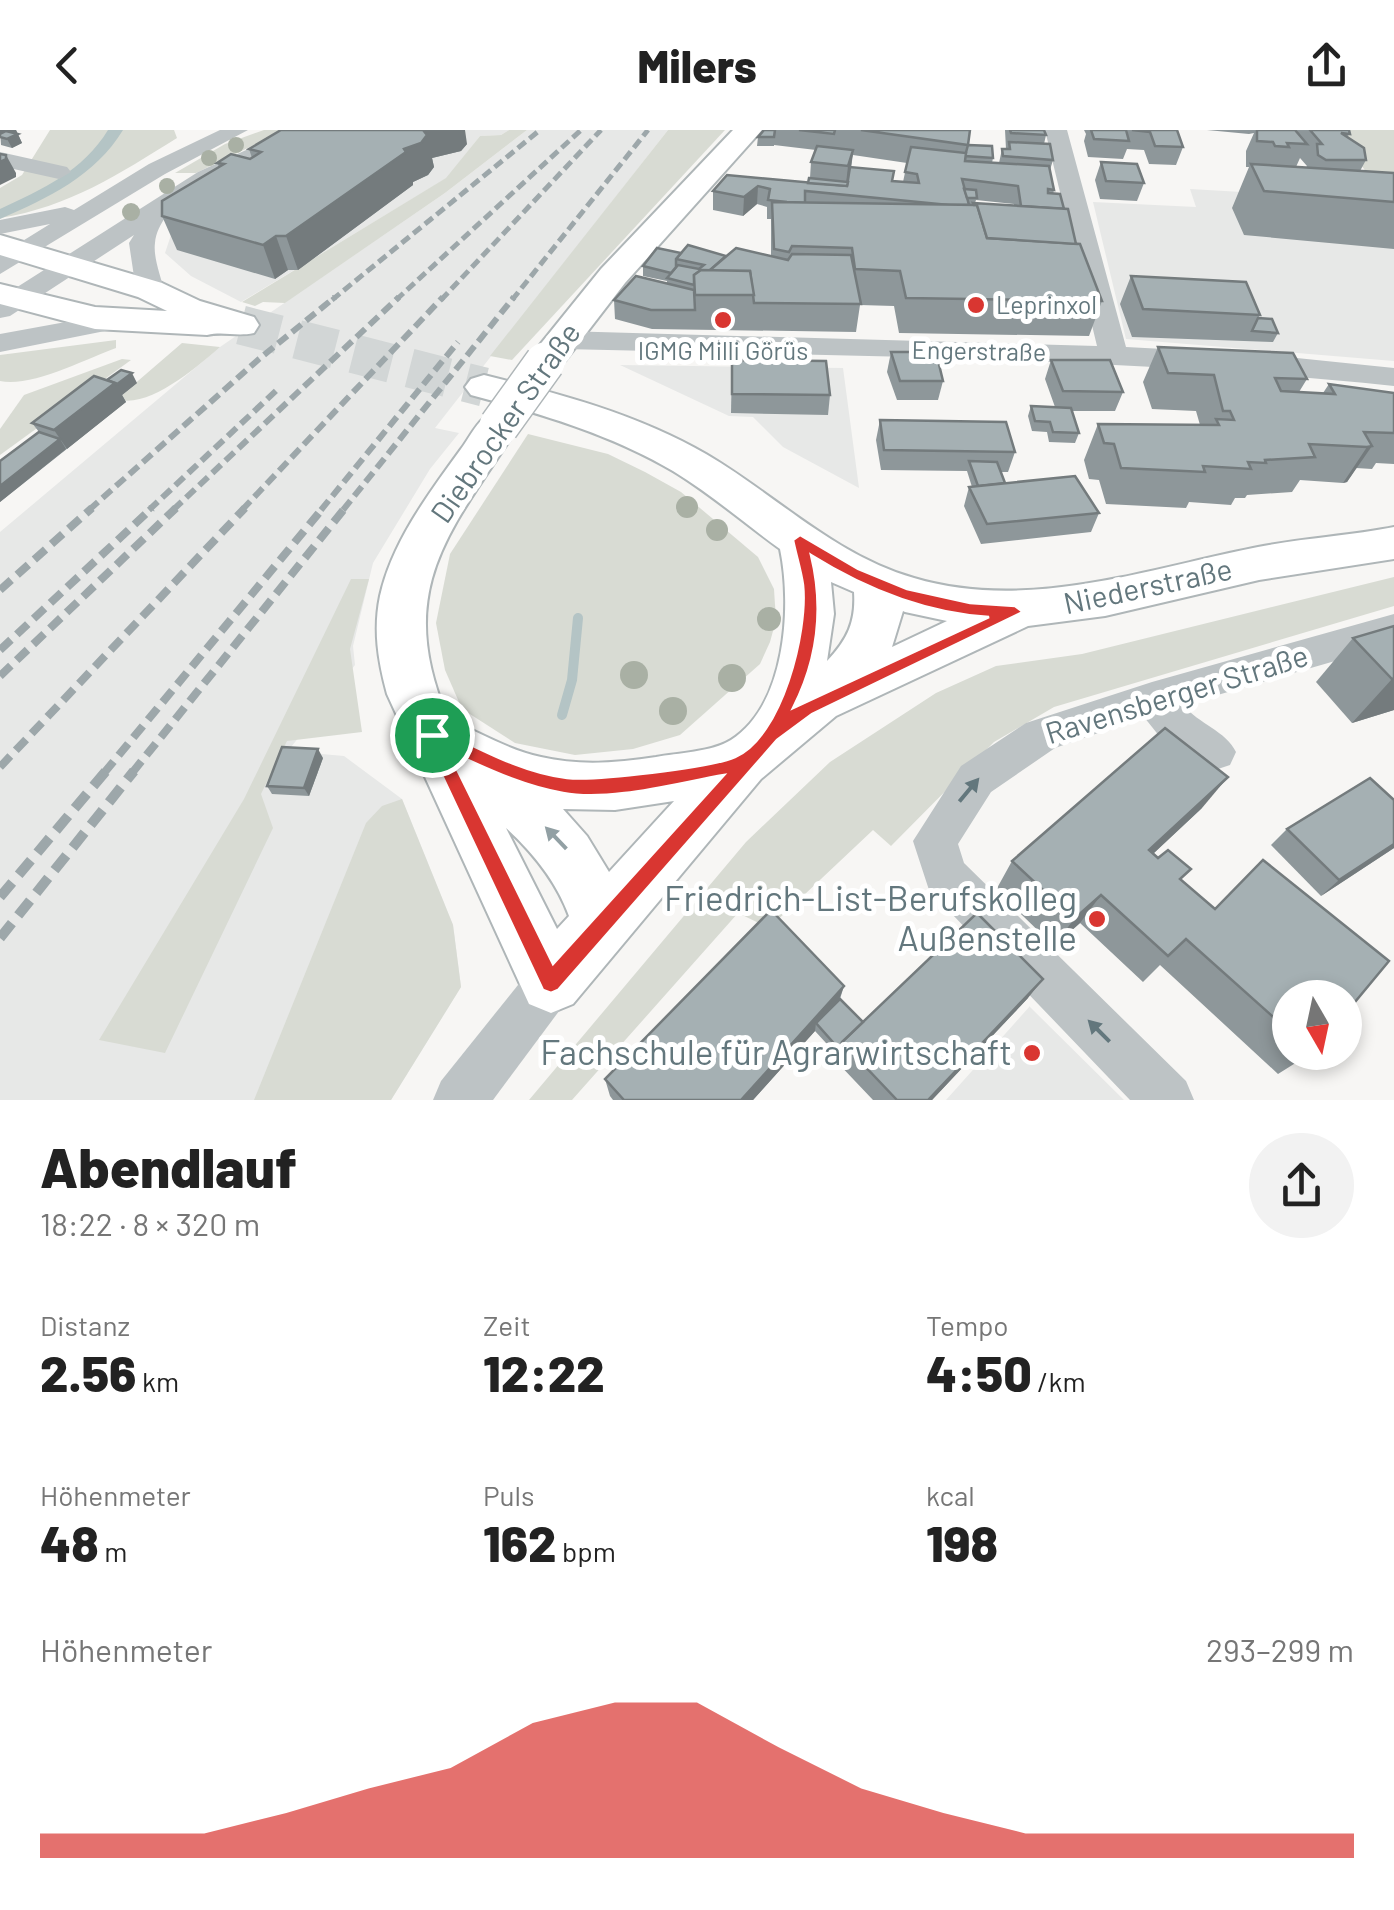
<!DOCTYPE html>
<html lang="de">
<head>
<meta charset="utf-8">
<style>
	body { margin:0; font-family:Barlow,sans-serif; background:#f2f2f2; color:#222; height:100vh; display:flex; flex-direction:column; font-size:38px; white-space:nowrap }
	* { box-sizing:border-box; margin:0 }
	p { font-size:32px; color:#767676 }
	.icon { flex:none; width:55px; height:55px; fill:none; stroke:currentColor; stroke-width:2; stroke-linecap:round; stroke-linejoin:round }
	.map { position:relative; height:970px; overflow:hidden }
	.details { display:flex; flex-direction:column; background:#fff; flex:1 }
	.details>* { flex:none }
	.needle { width:65px; rotate:171deg }
	.fabs { position:absolute; left:1272px; top:850px; display:grid; gap:20px }
	.fabs a { display:grid; place-items:center; width:90px; height:90px; border-radius:50%; background:#fff; box-shadow:0 5px 15px #0003; font-size:50px }
	.pin { position:absolute; display:grid; place-items:center; width:85px; height:85px; color:#fff; margin:-42px; border:5px solid #fff; border-radius:50%; box-shadow:0 2px 10px #0007 }
	.round { display:grid; place-items:center; flex:none; width:105px; height:105px; border-radius:52px; background:#f2f2f2 }
	.head { display:flex; align-items:center; justify-content:space-between; height:170px; padding:0 40px }
	h1 { font-size:55px; font-weight:800; line-height:75px }
	.stats { display:grid; grid-template-columns:repeat(3,1fr); gap:15px; height:170px; padding:10px 40px }
	.stats div { display:grid; align-content:center }
	.stats b { font-size:50px; font-weight:800 }
	.stats small { font-size:28px; font-weight:400 }
	.stats p { font-size:28px }
	.chart { height:280px; padding:20px 40px }
	.chart p { display:flex; justify-content:space-between }
	.chart svg { width:100%; height:180px; margin-top:10px; fill:#d93631; opacity:.7 }
	header { display:flex; justify-content:space-between; align-items:center; height:130px; padding:0 40px; background:#fff; font-size:45px; font-weight:800 }
	.map>svg:first-child { display:block }
	.built { fill:#e7e8e7 }
	.green { fill:#d8dbd3 }
	.water { fill:#b4c4c5 }
	.lines { fill:none; stroke-linecap:round; stroke-linejoin:round }
	.stream { stroke:#b4c4c5; stroke-width:10 }
	.major-tunnel { stroke:#d2d6d6; stroke-width:39; stroke-dasharray:39 19; stroke-linecap:butt }
	.major-casing { stroke:#afb6b8; stroke-width:4 }
	.minor { fill:#bdc3c5; fill-rule:evenodd }
	.major { fill:#fff; fill-rule:evenodd }
	.rail-far3 { stroke:#9da7aa; stroke-width:5; stroke-dasharray:10 5; stroke-linecap:butt }
	.rail-far2 { stroke:#9da7aa; stroke-width:6; stroke-dasharray:12 6; stroke-linecap:butt }
	.rail-far1 { stroke:#9da7aa; stroke-width:8; stroke-dasharray:15 8; stroke-linecap:butt }
	.rail { stroke:#9da7aa; stroke-width:10; stroke-dasharray:19 10; stroke-linecap:butt }
	.major-bridge-casing { stroke:#afb6b8; stroke-width:42; stroke-linecap:butt }
	.major-bridge { stroke:#fff; stroke-width:39 }
	.tree { fill:#a9b0a4 }
	.wall { fill:#8e979a; fill-rule:evenodd }
	.shaded-wall { fill:#747b7d }
	.building { fill:#a5b0b3; stroke:#747b7d; stroke-width:2.5 }
	.oneway { fill:#63777d }
	.oneway2 { fill:#92a0a4 }
	.route { fill:#d93631; stroke:#fff; stroke-width:2.5; fill-rule:evenodd }
	.poi-dot { fill:#d93631; stroke:#fff; stroke-width:4 }
	.labels { text-anchor:middle; stroke-width:10; stroke-linejoin:round; paint-order:stroke }
	.far-poi-label { font-size:25px; fill:#63777d; stroke:#fff; text-anchor:start }
	.far-street-label { font-size:25px; fill:#63777d; stroke:#fff }
	.street-label { font-size:30px; fill:#63777d; stroke:#fff }
	.near-poi-label { font-size:35px; fill:#63777d; stroke:#fff; text-anchor:end }
</style>
</head>
<body>
<header><svg class="icon" aria-label="back" viewBox="0 0 24 24"><path d="M15 5l-7 7 7 7"/></svg>Milers<svg class="icon" aria-label="share" viewBox="0 0 24 24"><path d="M12 15V3M7 8l5-5 5 5M5 13v7h14v-7"/></svg></header>
<div class="map">
<svg width="1394" height="970" viewBox="0 0 1394 970">
	<rect width="100%" height="100%" fill="#f7f6f4"/>
	<g class="built">
		<path d="M347 0H509L501 5 480 6 447 48 241 172 191 146 165 123 172 102Z"/>
		<path d="M527 0H668L435 298 459 303 430 339 373 433 353 516 355 535 288 621 344 626 402 669 453 795 461 857 391 970H0V402L220 217 445 63Z"/>
		<path d="M1190 59 1394 71V231L1126 209 1093 72 1196 77Z"/>
		<path d="M620 235 843 238 859 358 783 317 753 287 729 286Z"/>
		<path d="M1030 876V877L1124 970H946Z"/>
	</g>
	<g class="green">
		<path d="M50 0H174L177 8C119 44 69 77 0 88V58L22 45Z"/>
		<path d="M264 0H285L196 43H175L225 14Z"/>
		<path d="M509 0H527L445 63 285 173 263 172 255 176 242 172 446 48 480 6 501 5Z"/>
		<path d="M668 0H725L512 230 490 226Z"/>
		<path d="M1345 0H1394V71H1389L1357 30Z"/>
		<path d="M116 210V218C86 229 30 258 0 251V225Z"/>
		<path d="M182 213 220 217C198 236 148 280 117 269Z"/>
		<path d="M122 229 131 230 0 325V299L24 265Z"/>
		<path d="M528 304 608 324 645 342 681 362 758 427 774 459 776 490 770 512 760 534 680 605 633 619 575 625 515 613 462 579 445 540 436 493 450 424Z"/>
		<path d="M1394 447V476L1054 577 994 612 891 716 873 700 769 798 738 783 572 970H529L746 712 830 632 936 563 996 536 1082 524Z"/>
		<path d="M351 449H369L350 519 362 602 287 611 261 664 273 698 165 923 99 910 244 669Z"/>
		<path d="M402 669 453 795 461 857 391 970H254L366 693 382 676Z"/>
	</g>
	<path class="water" d="M108 0H123C95 46 48 68 0 89V79C43 59 83 41 108 0Z"/>
	<g class="lines">
		<path class="stream" d="M562 585 572 550 578 488"/>
		<path class="major-tunnel" d="M241 195 484 257"/>
		<defs>
			<g id="major">
				<path d="M733 0H762L625 153 558 240 545 243 532 240 526 232 601 139Z"/>
				<path d="M0 105 162 153 200 171 254 187 259 195 254 203C236 207 224 201 207 205L95 199 0 174V154L95 177 167 181 138 167 0 125Z"/>
				<path d="M484 245C560 264 637 284 706 324 776 365 834 425 914 448 1028 482 1146 439 1258 417 1303 408 1349 406 1394 397V429L1259 450 1105 486 1028 496 836 586 761 649 573 874 551 883 529 874 387 564C378 531 373 500 380 466 392 412 429 363 461 319 468 310 475 295 484 288 493 281 503 284 513 287L519 296C450 402 393 458 448 589 479 602 508 620 541 627 579 636 617 633 656 627 677 623 712 622 731 610 786 575 792 476 780 419 744 393 711 364 673 341 610 304 541 284 471 265L465 257 471 249ZM831 452 854 462C856 492 847 510 827 531L834 484ZM903 481 905 482 947 491 892 517ZM674 671 609 742 587 706 563 679 615 680ZM506 698C533 723 556 751 569 786L557 799Z"/>
			</g>
		</defs>
		<use href="#major" class="major-casing"/>
		<g class="minor">
			<path d="M220 0H248L165 44 0 144V125L50 94 0 104V90L65 77 74 80 149 34Z"/>
			<path d="M290 0H319C284 37 163 49 155 113 153 127 161 147 164 160L160 166 150 168 136 160 129 113 134 105 10 186 0 188V168L198 42Z"/>
			<path d="M1045 0H1067L1126 217 1258 224 1394 238V256C1118 227 840 226 563 219L553 216 549 210 553 204 563 201 1097 216Z"/>
			<path d="M0 22 67 37 71 42 59 49 0 36Z"/>
			<path d="M115 183 125 185 129 191 125 197 0 222V204Z"/>
			<path d="M1394 484V514L1183 575C1199 594 1226 601 1236 622L1230 635 1215 640 1168 617 1144 587 1055 618 991 662 958 714 964 733 1186 951 1194 970H1130L929 760 913 711 961 636 1026 593 1152 552Z"/>
			<path d="M551 827 568 835 576 852 568 869 493 970H433L441 951 534 835Z"/>
		</g>
		<use href="#major" class="major"/>
		<g class="rail-far3">
			<path d="M332 170 540 0"/>
			<path d="M396 170 581 0"/>
			<path d="M441 170 601 0"/>
			<path d="M512 170 648 0"/>
		</g>
		<g class="rail-far2">
			<path d="M89 380 259 229 335 167"/>
			<path d="M149 380 279 258"/>
			<path d="M173 380 399 167"/>
			<path d="M242 380 443 167"/>
			<path d="M321 380 458 212"/>
			<path d="M343 380 514 167"/>
		</g>
		<g class="rail-far1">
			<path d="M0 460 92 378"/>
			<path d="M0 520 152 378"/>
			<path d="M0 546 176 378"/>
			<path d="M0 637 245 378"/>
			<path d="M104 643 323 378"/>
			<path d="M132 643 345 378"/>
		</g>
		<g class="rail">
			<path d="M0 767 106 641"/>
			<path d="M0 808 134 641"/>
		</g>
		<defs>
			<path id="major-bridge" d="M499 296 545 232"/>
		</defs>
		<use href="#major-bridge" class="major-bridge-casing"/>
		<use href="#major-bridge" class="major-bridge"/>
	</g>
	<g class="tree">
		<circle cx="236" cy="15" r="8"/>
		<circle cx="209" cy="28" r="8"/>
		<circle cx="167" cy="56" r="8"/>
		<circle cx="131" cy="82" r="9"/>
		<circle cx="687" cy="377" r="11"/>
		<circle cx="717" cy="400" r="11"/>
		<circle cx="769" cy="489" r="12"/>
		<circle cx="634" cy="545" r="14"/>
		<circle cx="732" cy="548" r="14"/>
		<circle cx="673" cy="581" r="14"/>
	</g>
	<g class="wall">
		<path d="M0 0H16L22 13 12 18 1 15Z"/>
		<path d="M764 0H970L968 15 993 28 992 33H999L1002 19H1006L1005 0H1044L1046 5 1044 14 1053 30 1050 40 1054 60 1053 64 1064 79 1076 114 1102 171 1089 206 899 203 894 176 860 175 856 202 652 199 615 189 614 170 667 154V151L643 146V136L681 123 726 126H771V89H767V77L757 74 743 86 713 80V61L727 45 808 52 810 48 811 32 816 20 774 15V16H757L758 7ZM853 25 907 33 903 52 893 51 851 37ZM976 70 1014 74V76L975 73Z"/>
		<path d="M1084 0H1177L1183 17 1176 35 1149 34 1144 20 1127 19 1123 29 1088 27 1084 11 1086 4Z"/>
		<path d="M1207 0H1349L1348 8 1366 30 1360 41 1394 43V119L1244 105 1232 78 1249 37H1246V21L1254 3 1249 4ZM1300 28 1307 36 1306 38 1296 37Z"/>
		<path d="M467 14 461 21 432 28 434 37 428 45 413 52V55L298 140H288L275 149 177 120 162 86 219 37 217 33 252 28 249 19Z"/>
		<path d="M1101 32 1144 53 1137 71 1100 69 1095 50Z"/>
		<path d="M1131 146 1260 185 1258 188 1278 203 1273 212 1132 207 1120 174Z"/>
		<path d="M1158 217 1307 249 1299 262 1323 263 1329 254 1394 263V334L1376 333 1372 339 1356 338 1347 352 1343 353 1300 350 1292 362 1247 365 1245 368H1235L1231 375 1189 372 1186 378 1106 374 1099 350 1089 349 1084 330 1098 294 1200 295 1196 281 1152 279 1143 252Z"/>
		<path d="M891 222 943 251 938 270H897L887 242Z"/>
		<path d="M732 230 830 265 828 285 731 283Z"/>
		<path d="M1051 230 1123 262 1115 281H1072L1079 303 1075 313 1049 312 1047 302 1032 301 1028 286 1031 276 1055 277 1045 249Z"/>
		<path d="M107 250 137 253 122 265 126 272 0 372V331L39 302 32 293Z"/>
		<path d="M880 290 1015 322 1008 342H1001L1005 353 1099 383 1091 402 981 414 964 376 969 357H972L967 341 881 340 876 310Z"/>
		<path d="M1394 496V580L1352 593 1316 552 1353 508Z"/>
		<path d="M323 628 309 666 272 664 267 656Z"/>
		<path d="M1202 678 1153 724 1181 750 1290 868V922H1313L1278 944 1160 835 1143 852 1080 793 1054 816 996 760 1012 731Z"/>
		<path d="M1287 699 1394 718 1321 766 1271 715Z"/>
		<path d="M844 856 840 869 863 892 1028 868 932 970H873L835 930 837 925 815 901 753 970H613L610 966 605 949Z"/>
	</g>
	<g class="shaded-wall">
		<path d="M0 0H16L22 13 12 18 7 9 0 7Z"/>
		<path d="M422 0H465L467 14 461 21 432 28 434 37 428 45 413 52V55L298 140 286 106 404 19Z"/>
		<path d="M853 20 851 38 846 54 848 36Z"/>
		<path d="M6 25 16 43V47L0 55V32Z"/>
		<path d="M758 56 757 74 743 86 744 67Z"/>
		<path d="M276 106 288 140 275 149 263 115Z"/>
		<path d="M132 243 137 253 122 265 126 272 67 319 54 300 115 253Z"/>
		<path d="M60 309 66 319 0 372V356Z"/>
		<path d="M1372 316 1347 352 1343 353 1367 317Z"/>
		<path d="M1394 548V580L1352 593 1392 549Z"/>
		<path d="M318 619 323 628 309 666 304 658Z"/>
		<path d="M1228 647 1202 678 1126 749 1149 720Z"/>
		<path d="M1394 714V718L1321 766 1339 750Z"/>
		<path d="M1101 765 1080 793 1054 816 1074 789Z"/>
		<path d="M1043 849 1028 868 932 970H928Z"/>
		<path d="M844 856 837 875 816 893 815 901 753 970H741Z"/>
	</g>
	<g class="building">
		<path d="M281 0H423L427 5 421 13 404 19 406 22 286 106H276L263 115 162 86V71L224 34 217 33 231 24 250 29 261 22 249 19Z"/>
		<path d="M764 0H775L774 7H758Z"/>
		<path d="M799 0H835L834 4Z"/>
		<path d="M861 0H970L968 15Z"/>
		<path d="M1010 0H1044L1046 5 1011 3Z"/>
		<path d="M1091 0H1126L1129 11 1094 9Z"/>
		<path d="M1132 0H1177L1183 17 1155 16 1150 2Z"/>
		<path d="M1257 0H1295L1307 14 1287 13 1289 17 1275 16 1273 12 1257 11Z"/>
		<path d="M1310 0H1349L1350 4 1341 3 1364 18 1366 30H1326L1318 25 1317 14H1322Z"/>
		<path d="M6 1 18 4 7 9 0 7V4Z"/>
		<path d="M1009 12 1050 14 1053 30 1003 26 1002 19H1010Z"/>
		<path d="M968 15 992 16 993 28 965 26Z"/>
		<path d="M817 16 853 20 848 36 811 32Z"/>
		<path d="M911 17 966 23 965 31 1049 36 1054 60 1048 59V63L1060 64 1064 79 1021 76 1018 56 962 49 969 75H949L805 61V73L787 72 768 70 770 59 758 56 744 67 713 61 727 45 847 56 850 37 894 41 892 51 919 53 917 44 905 42Z"/>
		<path d="M0 24 6 25V29L0 32Z"/>
		<path d="M1101 32 1137 34 1144 53 1106 51Z"/>
		<path d="M1251 34 1394 43V72L1264 61Z"/>
		<path d="M809 48 848 52 847 56 808 53Z"/>
		<path d="M964 59 976 60 977 68H967Z"/>
		<path d="M772 72 977 75 987 108 1080 114 1102 171 906 168 900 141 855 139 852 118 792 116 789 122 774 119Z"/>
		<path d="M973 73 1068 79 1076 114 987 108 977 75H974Z"/>
		<path d="M688 115 726 126 709 141 701 140 694 145V155L667 148 678 135 699 139 704 135 676 129Z"/>
		<path d="M657 118 681 123 676 129V137L671 143 643 136Z"/>
		<path d="M736 118 788 130 792 124 851 125 861 174 754 173 750 141H709Z"/>
		<path d="M701 140 750 141 754 165H695L694 145Z"/>
		<path d="M636 146 694 160 695 180H651L614 170Z"/>
		<path d="M1131 146 1246 152 1260 185 1143 179Z"/>
		<path d="M1258 188 1272 189 1278 203 1252 201Z"/>
		<path d="M1158 217 1293 223 1307 249 1275 248 1281 261 1335 264 1329 254 1394 263V303L1364 302 1372 316 1367 317 1309 314 1315 327 1265 330 1266 333 1248 332 1251 339 1203 336 1205 342 1121 338 1114 314 1104 313 1098 294 1219 295 1216 289 1234 290 1230 281H1223L1214 245 1168 243Z"/>
		<path d="M891 222H936L943 251H900Z"/>
		<path d="M732 230 826 231 830 265 732 264Z"/>
		<path d="M1051 230H1110L1123 262 1063 261Z"/>
		<path d="M121 240 132 243 116 255 115 253 107 250Z"/>
		<path d="M94 246 115 253 54 300 32 293Z"/>
		<path d="M1031 276 1071 278 1079 303 1053 302 1050 292 1035 291Z"/>
		<path d="M880 290 1006 292 1015 322 884 320Z"/>
		<path d="M39 302 60 309 0 356V331Z"/>
		<path d="M969 331 997 332 1005 353 978 356Z"/>
		<path d="M1075 346 1099 383 987 394 969 357Z"/>
		<path d="M1394 496V548L1392 549 1353 508Z"/>
		<path d="M1165 598 1228 647 1149 720 1158 728 1168 720 1191 739 1180 749 1215 779 1263 730 1389 831 1345 884V868H1290V902L1186 809 1168 826 1101 765 1074 789 1012 731Z"/>
		<path d="M282 617 318 619 304 658 267 656Z"/>
		<path d="M1370 648 1394 670V714L1339 750 1287 699Z"/>
		<path d="M771 780 844 856 741 970H624L605 949Z"/>
		<path d="M977 783 1043 849 928 970H897L842 912Z"/>
		<path d="M840 869 863 892 842 912 839 919 816 893Z"/>
	</g>
	<defs><path id="oneway-solid" d="M-6-.8H1V-3.2L6.5 0L1 3.2V.8H-6Z" transform="scale(2.5)"/></defs>
	<g class="oneway">
		<use href="#oneway-solid" transform="translate(969 660) rotate(-50)"/>
		<use href="#oneway-solid" transform="translate(1099 901) rotate(-135)"/>
	</g>
	<use class="oneway2" href="#oneway-solid" transform="translate(556 708) rotate(-134)"/>
	<path class="route" d="M800 405 858 439 907 459 970 473 1015 476 1023 482 812 584 777 610 558 860 551 863 543 860 423 605 425 599H438C479 618 522 643 567 648 596 651 709 638 735 627 782 607 808 501 803 455 801 440 796 425 793 410ZM811 425C864 458 926 483 989 487L793 578C818 529 824 478 811 425ZM448 621C486 638 522 656 563 663 610 672 677 653 724 645L553 834Z"/>
	<g class="poi-dot">
		<circle cx="976" cy="175" r="10"/>
		<circle cx="723" cy="190" r="10"/>
		<circle cx="1097" cy="789" r="10"/>
		<circle cx="1032" cy="923" r="10"/>
	</g>
	<g class="labels">
		<g class="far-poi-label">
			<text x="996" y="184">Leprinxol</text>
			<text x="723" y="230" text-anchor="middle">IGMG Milli Görüs</text>
		</g>
		<g class="far-street-label">
			<text transform="translate(979 221) rotate(1)" y="9">Engerstraße</text>
		</g>
		<g class="street-label">
			<text transform="translate(506 293) rotate(-55)" y="10">Diebrocker Straße</text>
			<text transform="translate(1148 457) rotate(-12)" y="10">Niederstraße</text>
			<text transform="translate(1177 565) rotate(-17)" y="10">Ravensberger Straße</text>
		</g>
		<g class="near-poi-label">
			<text x="1077" y="781">Friedrich-List-Berufskolleg<tspan x="1077" dy="40">Außenstelle</tspan></text>
			<text x="1012" y="935">Fachschule für Agrarwirtschaft</text>
		</g>
	</g>
</svg>
<div class="fabs">
<a><svg class="needle" viewBox="-14 -14 28 28"><path d="M0-13l5 13h-10z" fill="#e53935"/><path d="M0 13l5-13h-10z" fill="#767676"/></svg></a>
</div>
<div class="pin" style="left:432px;top:605px;background:#1e9e55"><svg class="icon" aria-label="arrive" viewBox="0 0 24 24"><path d="M6 21V4h12l-3 4 3 4H6"/></svg></div>
</div>
<section class="details">
<div class="head"><div><h1>Abendlauf</h1><p>18:22 · 8 × 320 m</p></div><a class="round"><svg class="icon" aria-label="share" viewBox="0 0 24 24"><path d="M12 15V3M7 8l5-5 5 5M5 13v7h14v-7"/></svg></a></div>
<div class="stats">
<div><p>Distanz</p><b>2.56<small> km</small></b></div>
<div><p>Zeit</p><b>12:22</b></div>
<div><p>Tempo</p><b>4:50<small> /km</small></b></div>
</div>
<div class="stats">
<div><p>Höhenmeter</p><b>48<small> m</small></b></div>
<div><p>Puls</p><b>162<small> bpm</small></b></div>
<div><p>kcal</p><b>198</b></div>
</div>
<div class="chart"><p><span>Höhenmeter</span>293–299 m</p>
<svg viewBox="0 0 160 44" preserveAspectRatio="none"><path d="M0 44V38L10 38L20 38L30 33L40 27L50 22L60 11L70 6L80 6L90 17L100 27L110 33L120 38L130 38L140 38L150 38L160 38V44z"/></svg>
</div>
</section>
</body>
</html>
